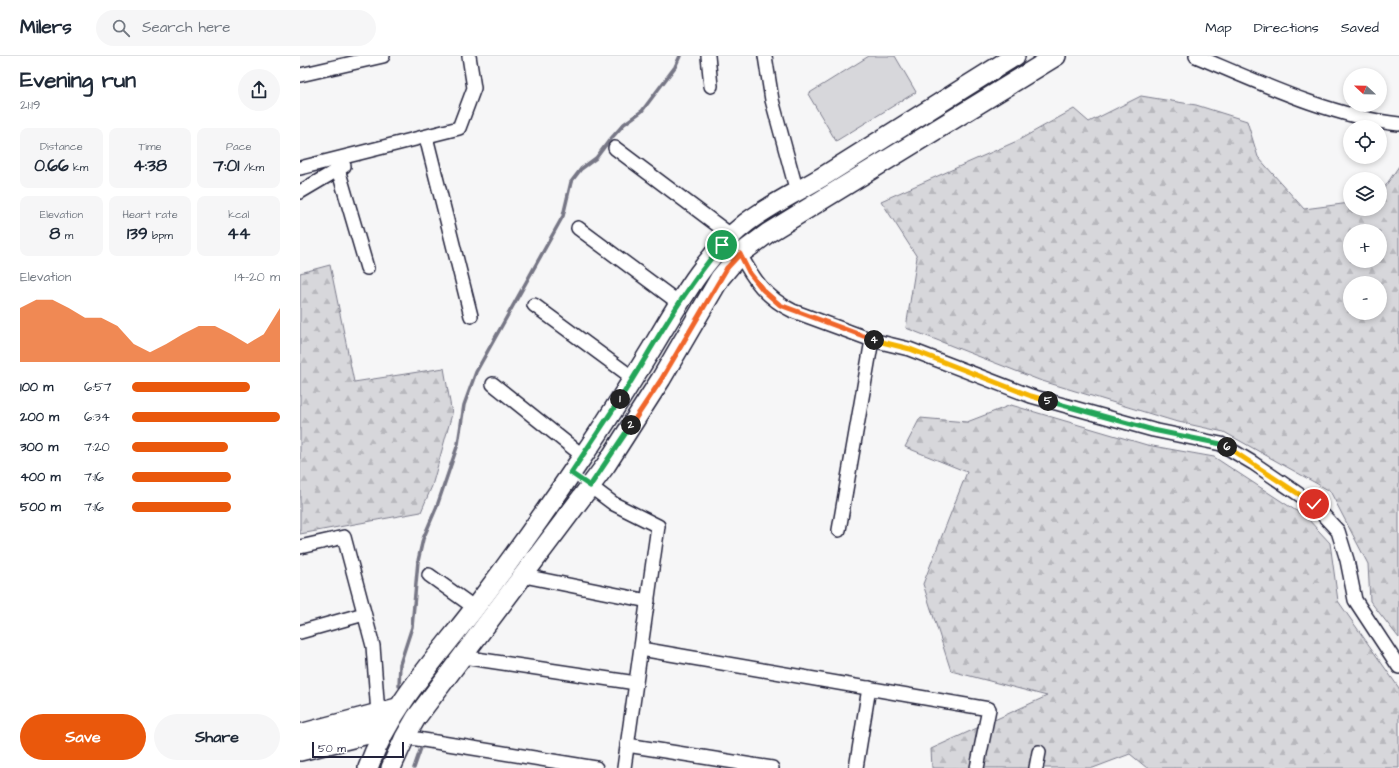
<!DOCTYPE html>
<html lang="en">
<head>
<meta charset="utf-8">
<style>
	body { margin:0; font-family:"Architects Daughter",sans-serif; background:#f6f6f7; color:#1f2937; height:100vh; display:flex; flex-direction:column; font-size:15px; white-space:nowrap }
	* { box-sizing:border-box; margin:0 }
	p { font-size:13px; color:#747a83 }
	.icon { flex:none; width:22px; height:22px; fill:none; stroke:currentColor; stroke-width:2; stroke-linecap:round; stroke-linejoin:round }
	.map { position:relative; flex:1; overflow:hidden }
	.sheet { display:flex; flex-direction:column; background:#fff; width:300px }
	.sheet>* { flex:none }
	.needle { width:26px; rotate:292deg }
	.tools { position:absolute; left:1043px; top:12px; display:grid; gap:8px }
	.tools a { display:grid; place-items:center; width:44px; height:44px; border-radius:50%; background:#fff; box-shadow:0 2px 6px #0003; font-size:20px }
	.scale { position:absolute; left:12px; bottom:10px; width:92px; box-sizing:border-box; padding-left:4px; border:2px solid #22223b; border-top:0; font-size:11px; line-height:14px; white-space:nowrap; color:#22223b; -webkit-text-stroke:3px #fff; paint-order:stroke }
	.pin { position:absolute; display:grid; place-items:center; width:34px; height:34px; color:#fff; margin:-17px; border:2px solid #fff; border-radius:50%; box-shadow:0 1px 4px #0007 }
	.km { position:absolute; width:20px; height:20px; margin:-10px; border-radius:50%; background:#222; color:#fff; font-size:11px; line-height:20px; text-align:center }
	.round { display:grid; place-items:center; flex:none; width:42px; height:42px; border-radius:21px; background:#f6f6f7 }
	.headline { display:flex; align-items:center; justify-content:space-between; height:68px; padding:0 20px }
	h1 { font-size:22px; font-weight:800; line-height:30px }
	.metrics { display:grid; grid-template-columns:repeat(3,1fr); gap:6px; height:68px; padding:4px 20px }
	.metrics div { display:grid; align-content:center; border-radius:8px; background:#f6f6f7; text-align:center }
	.metrics b { font-size:17px; font-weight:800 }
	.metrics small { font-size:11px; font-weight:400 }
	.metrics p { font-size:11px }
	.chart { height:112px; padding:8px 20px }
	.chart p { display:flex; justify-content:space-between }
	.chart svg { width:100%; height:72px; margin-top:4px; fill:#ea580c; opacity:.7 }
	.primary-button { display:flex; gap:8px; margin-top:auto; padding:8px 20px }
	.primary-button a { flex:1; height:46px; border-radius:24px; background:#ea580c; color:#fff; font-size:16px; font-weight:800; line-height:46px; text-align:center }
	.primary-button a+a { background:#f6f6f7; color:#1f2937 }
	ul { padding:0 20px; list-style:none; font-size:13px }
	li { display:grid; grid-template-columns:64px 48px 1fr; align-items:center; height:30px }
	li i { height:10px; border-radius:5px; background:#ea580c }
	header { display:flex; align-items:center; gap:24px; box-sizing:border-box; height:56px; padding:0 20px; background:#fff; border-bottom:1px solid #e0e1e3 }
	header strong { font-size:19px }
	nav { display:flex; gap:22px; margin-inline-start:auto; font-size:14px }
	.search { width:280px; height:36px; background:#f6f6f7; display:flex; align-items:center; gap:10px; box-sizing:border-box; padding:0 14px; border-radius:22px; color:#747a83; font-size:15px }
	main { display:flex; flex:1; min-height:0 }
	.map>svg:first-child { display:block }
	.forest { fill:url(#forest-firs); stroke:#7c7c8b; fill-rule:evenodd }
	.pitch { fill:#d7d7db; stroke:#7c7c8b }
	.lines { fill:none; stroke-linecap:round; stroke-linejoin:round }
	.stream { stroke:#767685; stroke-width:3.5 }
	.street-casing { stroke:#22223b; stroke-width:16 }
	.secondary-casing { stroke:#22223b; stroke-width:22 }
	.street { stroke:#fff; stroke-width:13 }
	.secondary { stroke:#fff; stroke-width:19 }
	.split-1-casing { stroke:#fff; stroke-width:8 }
	.split-2-casing { stroke:#fff; stroke-width:8 }
	.split-3-casing { stroke:#fff; stroke-width:8 }
	.split-4-casing { stroke:#fff; stroke-width:8 }
	.split-5-casing { stroke:#fff; stroke-width:8 }
	.split-6-casing { stroke:#fff; stroke-width:8 }
	.split-7-casing { stroke:#fff; stroke-width:8 }
	.split-1 { stroke:#22a559; stroke-width:5 }
	.split-2 { stroke:#22a559; stroke-width:5 }
	.split-3 { stroke:#f0652b; stroke-width:5 }
	.split-4 { stroke:#f0652b; stroke-width:5 }
	.split-5 { stroke:#f5b400; stroke-width:5 }
	.split-6 { stroke:#22a559; stroke-width:5 }
	.split-7 { stroke:#f5b400; stroke-width:5 }
</style>
</head>
<body>
<header>
<strong>Milers</strong>
<div class="search"><svg class="icon" aria-label="search" viewBox="0 0 24 24"><circle cx="10" cy="10" r="6"/><path d="M15 15l6 6"/></svg>Search here</div>
<nav><a>Map</a><a>Directions</a><a>Saved</a></nav>
</header>
<main>
<section class="sheet">
<div class="headline"><div><h1>Evening run</h1><p>21:19</p></div><a class="round"><svg class="icon" aria-label="share" viewBox="0 0 24 24"><path d="M12 15V3M7 8l5-5 5 5M5 13v7h14v-7"/></svg></a></div>
<div class="metrics">
<div><p>Distance</p><b>0.66<small> km</small></b></div>
<div><p>Time</p><b>4:38</b></div>
<div><p>Pace</p><b>7:01<small> /km</small></b></div>
</div>
<div class="metrics">
<div><p>Elevation</p><b>8<small> m</small></b></div>
<div><p>Heart rate</p><b>139<small> bpm</small></b></div>
<div><p>kcal</p><b>44</b></div>
</div>
<div class="chart"><p><span>Elevation</span>14–20 m</p>
<svg viewBox="0 0 160 44" preserveAspectRatio="none"><path d="M0 44V11L10 6L20 6L30 11L40 17L50 17L60 22L70 33L80 38L90 33L100 27L110 22L120 22L130 27L140 33L150 27L160 11V44z"/></svg>
</div>
<ul>
<li><b>100 m</b>6:57<i style="width:80%"></i></li>
<li><b>200 m</b>6:34<i style="width:100%"></i></li>
<li><b>300 m</b>7:20<i style="width:65%"></i></li>
<li><b>400 m</b>7:16<i style="width:67%"></i></li>
<li><b>500 m</b>7:16<i style="width:67%"></i></li>
</ul>
<div class="primary-button"><a>Save</a><a>Share</a></div>
</section>
<div class="map">
<svg width="1099" height="712" viewBox="0 0 1099 712">
	<defs>
		<pattern id="forest-firs" width="22" height="20" patternUnits="userSpaceOnUse"><rect width="22" height="20" fill="#d7d7db"/><path d="M5 1l3.5 6h-7zM16 11l3.5 6h-7z" fill="#b8b8bd"/></pattern>
	</defs>
	<rect width="100%" height="100%" fill="#f6f6f7"/>
	<filter id="ink" filterUnits="userSpaceOnUse"><feTurbulence type="fractalNoise" baseFrequency=".025" numOctaves="2"/><feDisplacementMap in="SourceGraphic" scale="8" xChannelSelector="R" yChannelSelector="G"/><feConvolveMatrix kernelMatrix="1 2 1 2 8 2 1 2 1" color-interpolation-filters="sRGB"/></filter>
	<g filter="url(#ink)">
		<g class="forest">
			<path d="M841 40 896 49 947 65 958 101 1004 153 1050 147V153H1080V138L1099 110V582L1070 545 1068 508 1030 435 924 376 874 365 739 324 606 272 617 201 581 145 717 85 774 53 789 66ZM1050 175H1080V205H1050ZM1050 227H1080V257H1050Z"/>
			<path d="M30 209 54 326 144 312 152 358 132 430 121 456 0 478V217Z"/>
			<path d="M711 349 847 389 914 401 1007 462 1030 487 1038 545 1099 632V712H847L830 698 793 712H632L631 693 747 640 651 615 623 528 667 416 605 391 620 362 667 366Z"/>
		</g>
		<path class="pitch" d="M569 0H595L616 36 536 85 508 38Z"/>
		<g class="lines">
			<g class="stream">
				<path d="M99 630 100 608 112 571 118 505 123 483 137 450 158 388 164 349 176 316 263 160 271 126 281 113 296 102 308 86 324 68 342 55 375 11 380 0"/>
				<path d="M114 712 122 689"/>
			</g>
			<defs>
				<g id="street">
					<path d="M408 0 411 30"/>
					<path d="M465 0 472 44 497 136"/>
					<path d="M896 0C958 26 1032 61 1099 68"/>
					<path d="M0 19 83 0"/>
					<path d="M126 81 171 260"/>
					<path d="M315 92 432 180"/>
					<path d="M0 112 159 72 174 32 169 0"/>
					<path d="M38 113 67 212"/>
					<path d="M0 136 44 110"/>
					<path d="M278 172 379 247"/>
					<path d="M440 198C453 223 466 242 493 255L572 284 609 293 731 340 853 374 921 388 953 407 1013 448 1038 475 1047 504 1055 544 1099 611"/>
					<path d="M234 249 333 322"/>
					<path d="M193 328 283 400"/>
					<path d="M290 430 314 448 358 470 324 712"/>
					<path d="M539 474 572 284"/>
					<path d="M0 491 44 481 73 590 78 658"/>
					<path d="M129 519 175 552"/>
					<path d="M224 520 348 545"/>
					<path d="M0 576 64 558"/>
					<path d="M341 593 689 653 677 712"/>
					<path d="M163 601 336 627"/>
					<path d="M105 681 296 712"/>
					<path d="M327 689 472 712"/>
					<path d="M556 712 569 632"/>
					<path d="M736 712 739 696"/>
				</g>
				<g id="secondary">
					<path d="M0 678 97 652"/>
					<path d="M0 695 84 674"/>
					<path d="M68 712C90 651 135 604 174 553 212 503 248 452 283 400 307 365 330 328 352 292 379 247 405 199 446 167 471 148 501 134 527 118 589 79 652 39 715 0"/>
					<path d="M91 712 105 681 116 662 306 409 361 323 420 222 440 198 468 177 756 0"/>
				</g>
			</defs>
			<use href="#street" class="street-casing"/>
			<use href="#secondary" class="secondary-casing"/>
			<use href="#street" class="street"/>
			<use href="#secondary" class="secondary"/>
		</g>
	</g>
	<g class="lines" filter="url(#ink)">
		<defs>
			<path id="split-1" d="M320 343C353 291 382 236 422 189"/>
			<path id="split-2" d="M320 343 271 417 290 430 331 369"/>
			<path id="split-3" d="M331 369 361 324 427 212"/>
			<path id="split-4" d="M427 212 440 198 449 216 463 234 480 249 574 284"/>
			<path id="split-5" d="M574 284 610 293 731 340 748 345"/>
			<path id="split-6" d="M748 345 853 374 921 388 927 391"/>
			<path id="split-7" d="M927 391 1014 448"/>
		</defs>
		<use href="#split-1" class="split-1-casing"/>
		<use href="#split-2" class="split-2-casing"/>
		<use href="#split-3" class="split-3-casing"/>
		<use href="#split-4" class="split-4-casing"/>
		<use href="#split-5" class="split-5-casing"/>
		<use href="#split-6" class="split-6-casing"/>
		<use href="#split-7" class="split-7-casing"/>
		<use href="#split-1" class="split-1"/>
		<use href="#split-2" class="split-2"/>
		<use href="#split-3" class="split-3"/>
		<use href="#split-4" class="split-4"/>
		<use href="#split-5" class="split-5"/>
		<use href="#split-6" class="split-6"/>
		<use href="#split-7" class="split-7"/>
	</g>
</svg>
<div class="tools">
<a><svg class="needle" viewBox="-14 -14 28 28"><path d="M0-13l5 13h-10z" fill="#e53935"/><path d="M0 13l5-13h-10z" fill="#747a83"/></svg></a>
<a><svg class="icon" aria-label="locate" viewBox="0 0 24 24"><circle cx="12" cy="12" r="6"/><path d="M12 2v4M12 18v4M2 12h4M18 12h4"/></svg></a>
<a><svg class="icon" aria-label="layers" viewBox="0 0 24 24"><path d="M12 4l9 5-9 5-9-5zM3 14l9 5 9-5"/></svg></a>
<a>+</a>
<a>−</a>
</div>
<div class="scale">50 m</div>
<div class="pin" style="left:422px;top:189px;background:#1e9e55"><svg class="icon" aria-label="arrive" viewBox="0 0 24 24"><path d="M6 21V4h12l-3 4 3 4H6"/></svg></div>
<div class="pin" style="left:1014px;top:448px;background:#d93025"><svg class="icon" aria-label="check" viewBox="0 0 24 24"><path d="M5 12l5 5 9-10"/></svg></div>
<b class="km" style="left:320px;top:343px">1</b>
<b class="km" style="left:331px;top:369px">2</b>
<b class="km" style="left:574px;top:284px">4</b>
<b class="km" style="left:748px;top:345px">5</b>
<b class="km" style="left:927px;top:391px">6</b>
</div>
</main>
</body>
</html>
